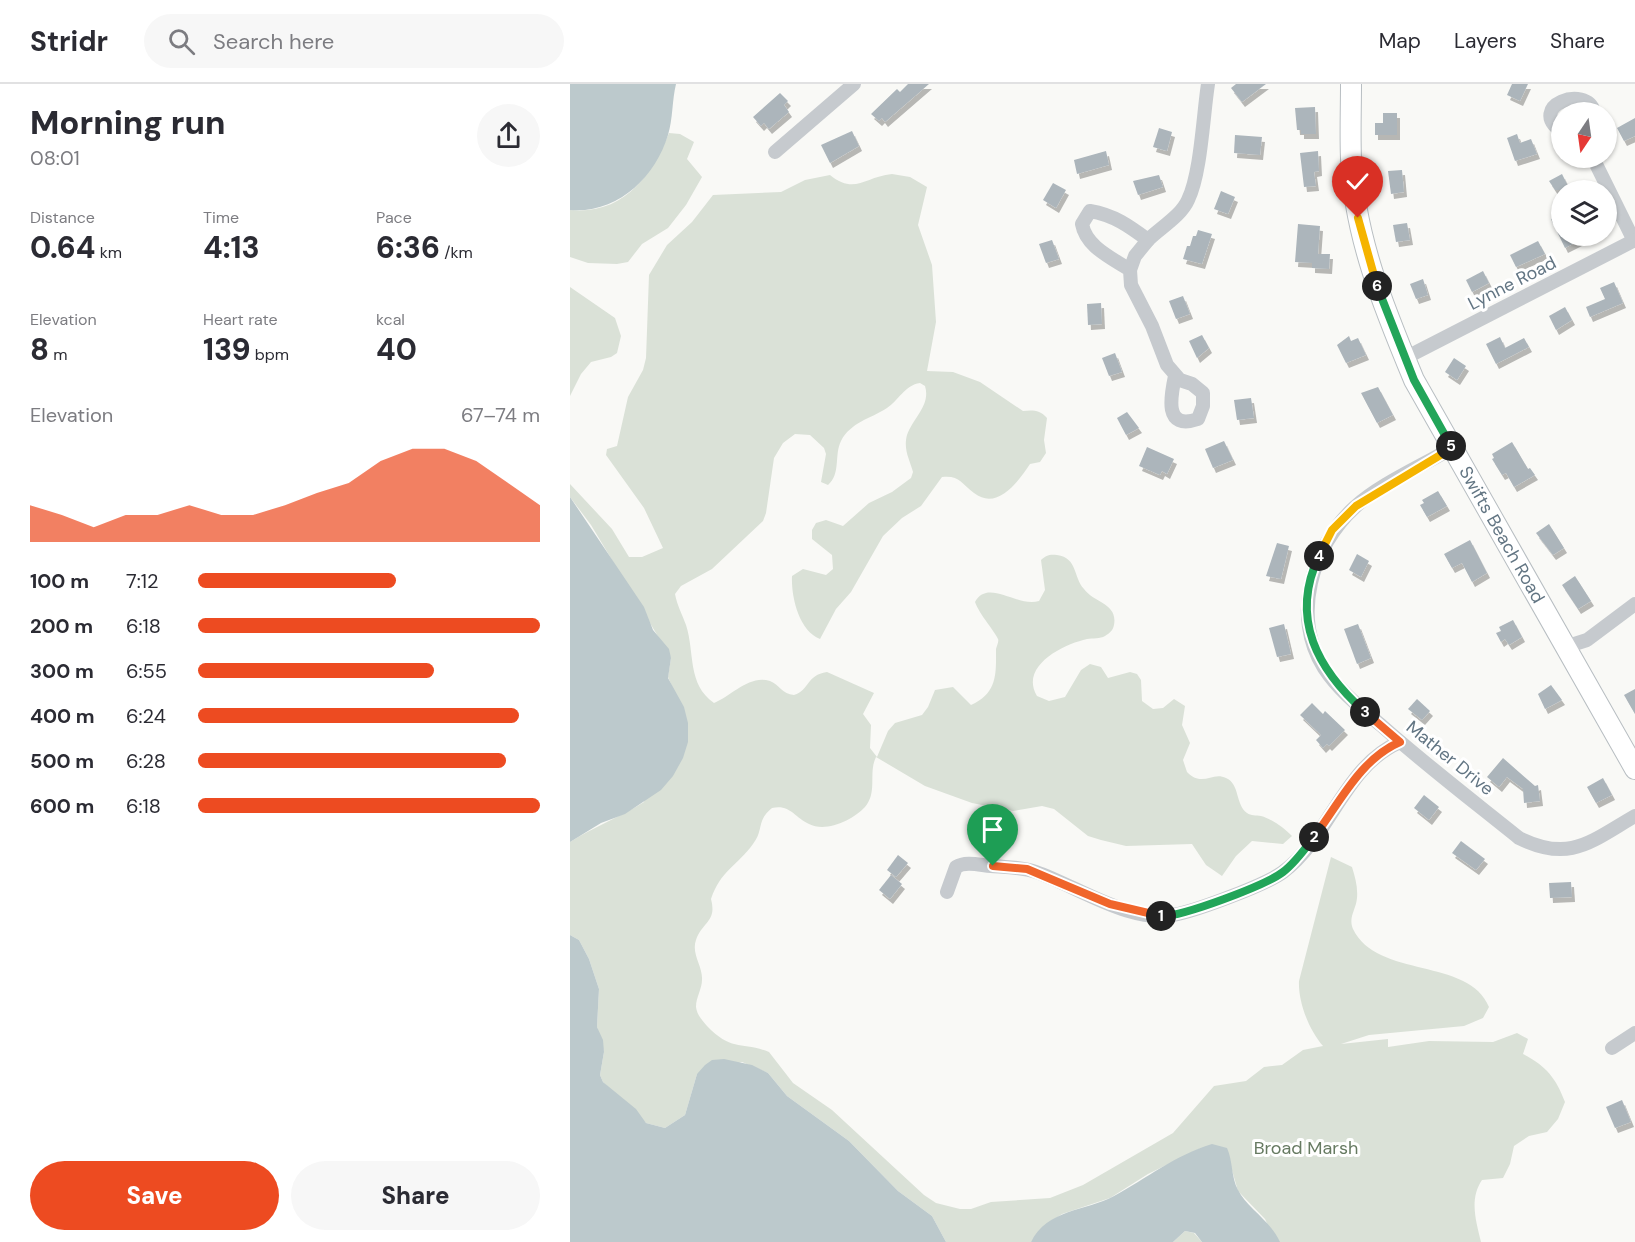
<!DOCTYPE html>
<html lang="en">
<head>
<meta charset="utf-8">
<style>
	body { margin:0; font-family:"DM Sans",sans-serif; background:#f7f7f7; color:#2b2b33; height:100vh; display:flex; flex-direction:column; font-size:22px; white-space:nowrap }
	* { box-sizing:border-box; margin:0 }
	p { font-size:20px; color:#7c7c81 }
	.icon { flex:none; width:33px; height:33px; fill:none; stroke:currentColor; stroke-width:2; stroke-linecap:round; stroke-linejoin:round }
	.map { position:relative; flex:1; overflow:hidden }
	.panel { display:flex; flex-direction:column; background:#fff; width:570px }
	.panel>* { flex:none }
	.needle { width:39px; rotate:193deg }
	.controls { position:absolute; left:981px; top:18px; display:grid; gap:12px }
	.controls a { display:grid; place-items:center; width:66px; height:66px; border-radius:50%; background:#fff; box-shadow:0 2px 4px #0004; font-size:30px }
	.pin { position:absolute; display:grid; place-items:center; width:51px; height:51px; color:#fff; margin:-62px -26px; border-radius:50% 50% 50% 0; rotate:-45deg; box-shadow:0 0 6px #0007 }
	.pin .icon { rotate:45deg }
	.km { position:absolute; width:30px; height:30px; margin:-15px; border-radius:50%; background:#222; color:#fff; font-size:16px; line-height:30px; text-align:center }
	.round { display:grid; place-items:center; flex:none; width:63px; height:63px; border-radius:32px; background:#f7f7f7 }
	.overview { display:flex; align-items:center; justify-content:space-between; height:102px; padding:0 30px }
	h1 { font-size:33px; font-weight:800; line-height:45px }
	.figures { display:grid; grid-template-columns:repeat(3,1fr); gap:9px; height:102px; padding:6px 30px }
	.figures div { display:grid; align-content:center }
	.figures b { font-size:30px; font-weight:800 }
	.figures small { font-size:16px; font-weight:400 }
	.figures p { font-size:16px }
	.chart { height:168px; padding:12px 30px }
	.chart p { display:flex; justify-content:space-between }
	.chart svg { width:100%; height:108px; margin-top:6px; fill:#ed4b21; opacity:.7 }
	.primary-button { display:flex; gap:12px; margin-top:auto; padding:12px 30px }
	.primary-button a { flex:1; height:69px; border-radius:36px; background:#ed4b21; color:#fff; font-size:24px; font-weight:800; line-height:69px; text-align:center }
	.primary-button a+a { background:#f7f7f7; color:#2b2b33 }
	ul { padding:0 30px; list-style:none; font-size:20px }
	li { display:grid; grid-template-columns:96px 72px 1fr; align-items:center; height:45px }
	li i { height:15px; border-radius:8px; background:#ed4b21 }
	header { display:flex; align-items:center; gap:36px; box-sizing:border-box; height:84px; padding:0 30px; background:#fff; border-bottom:2px solid #e1e1e2 }
	header strong { font-size:28px }
	nav { display:flex; gap:33px; margin-inline-start:auto; font-size:21px }
	.search { width:420px; height:54px; background:#f7f7f7; display:flex; align-items:center; gap:15px; box-sizing:border-box; padding:0 21px; border-radius:33px; color:#7c7c81; font-size:22px }
	main { display:flex; flex:1; min-height:0 }
	.map>svg:first-child { display:block }
	.green { fill:#dae1d7 }
	.water { fill:#bcc9cc }
	.building { fill:#acb5bb; filter:url(#shadow) }
	.lines { fill:none; stroke-linecap:round; stroke-linejoin:round }
	.secondary-casing { stroke:#b8bec2; stroke-width:22 }
	.street { stroke:#c6cace; stroke-width:14 }
	.secondary { stroke:#fff; stroke-width:20 }
	.split-1-casing { stroke:#fff; stroke-width:12 }
	.split-2-casing { stroke:#fff; stroke-width:12 }
	.split-3-casing { stroke:#fff; stroke-width:12 }
	.split-4-casing { stroke:#fff; stroke-width:12 }
	.split-5-casing { stroke:#fff; stroke-width:12 }
	.split-6-casing { stroke:#fff; stroke-width:12 }
	.split-7-casing { stroke:#fff; stroke-width:12 }
	.split-1 { stroke:#f0652b; stroke-width:8 }
	.split-2 { stroke:#22a559; stroke-width:8 }
	.split-3 { stroke:#f0652b; stroke-width:8 }
	.split-4 { stroke:#22a559; stroke-width:8 }
	.split-5 { stroke:#f5b400; stroke-width:8 }
	.split-6 { stroke:#22a559; stroke-width:8 }
	.split-7 { stroke:#f5b400; stroke-width:8 }
	.labels { text-anchor:middle; stroke-width:6; stroke-linejoin:round; paint-order:stroke }
	.street-label { font-size:18px; fill:#627583; stroke:#fff }
	.park-label { font-size:18px; fill:#667a61; stroke:#fff }
</style>
</head>
<body>
<header>
<strong>Stridr</strong>
<div class="search"><svg class="icon" aria-label="search" viewBox="0 0 24 24"><circle cx="10" cy="10" r="6"/><path d="M15 15l6 6"/></svg>Search here</div>
<nav><a>Map</a><a>Layers</a><a>Share</a></nav>
</header>
<main>
<section class="panel">
<div class="overview"><div><h1>Morning run</h1><p>08:01</p></div><a class="round"><svg class="icon" aria-label="share" viewBox="0 0 24 24"><path d="M12 15V3M7 8l5-5 5 5M5 13v7h14v-7"/></svg></a></div>
<div class="figures">
<div><p>Distance</p><b>0.64<small> km</small></b></div>
<div><p>Time</p><b>4:13</b></div>
<div><p>Pace</p><b>6:36<small> /km</small></b></div>
</div>
<div class="figures">
<div><p>Elevation</p><b>8<small> m</small></b></div>
<div><p>Heart rate</p><b>139<small> bpm</small></b></div>
<div><p>kcal</p><b>40</b></div>
</div>
<div class="chart"><p><span>Elevation</span>67–74 m</p>
<svg viewBox="0 0 160 44" preserveAspectRatio="none"><path d="M0 44V29L10 33L20 38L30 33L40 33L50 29L60 33L70 33L80 29L90 24L100 20L110 11L120 6L130 6L140 11L150 20L160 29V44z"/></svg>
</div>
<ul>
<li><b>100 m</b>7:12<i style="width:58%"></i></li>
<li><b>200 m</b>6:18<i style="width:100%"></i></li>
<li><b>300 m</b>6:55<i style="width:69%"></i></li>
<li><b>400 m</b>6:24<i style="width:94%"></i></li>
<li><b>500 m</b>6:28<i style="width:90%"></i></li>
<li><b>600 m</b>6:18<i style="width:100%"></i></li>
</ul>
<div class="primary-button"><a>Save</a><a>Share</a></div>
</section>
<div class="map">
<svg width="1065" height="1158" viewBox="0 0 1065 1158">
	<defs>
		<filter id="shadow"><feDropShadow dx="3" dy="5" stdDeviation="0" flood-color="#0004"/></filter>
	</defs>
	<rect width="100%" height="100%" fill="#f9f9f6"/>
	<g class="green">
		<path d="M99 49 110 50 124 58 117 75 132 93 116 121 98 144 72 160 58 178 47 180 18 179 0 173V126C53 131 81 93 99 49Z"/>
		<path d="M322 90 340 93 357 103 348 141 362 181 366 238 357 287 383 288 410 298 453 327C463 326 470 326 477 334L474 356 476 369 470 378 460 380C448 398 427 427 404 409 391 399 389 391 372 393L351 422 332 434 313 452 281 508 266 525 250 555C229 547 221 513 222 492L233 485 256 491 263 485 262 471 242 455V446L246 439 256 436 273 442 299 419 322 408 341 394 343 388C340 376 333 366 337 351 343 334 361 321 355 302L350 299C335 301 328 317 317 324 300 335 281 338 271 357 264 371 271 390 258 401L251 398 256 370 254 364 240 351 225 350 213 359 204 374 196 429 193 437 142 485 111 502 105 510C107 521 112 530 116 541 125 569 117 600 144 619 161 612 180 590 200 597 210 601 212 610 224 611 240 606 236 591 257 588L304 609 293 630 301 641 300 664 307 673 318 647 325 639 352 631 358 623 365 606 383 603 401 621C428 609 426 589 426 565 427 561 429 558 428 555 426 549 409 530 405 518 418 494 448 524 469 517L475 506 471 476C476 471 480 470 487 471 508 474 503 493 514 505 524 519 548 519 544 541 543 546 540 549 535 552 530 555 523 554 517 555 494 560 449 582 467 612L479 617 495 613 511 586 520 580 531 583 538 594 560 588 567 590 571 596 572 617 583 625 593 624 604 615 615 622 612 641 620 659 613 676 617 688C633 704 642 687 656 694 670 700 665 720 677 729 681 732 686 731 691 732 702 735 714 744 722 752L713 760 682 757 666 772 652 792 636 781 622 760 556 762 531 756 518 752 484 725 472 722 443 727 402 719 355 702 306 673C298 689 308 708 295 723 283 736 256 749 239 740 224 733 220 720 202 724 186 737 194 746 183 760 167 782 151 786 141 815 147 838 133 837 126 856 121 870 133 882 132 896 132 905 126 913 126 923 127 931 132 936 137 942 162 968 171 957 199 968L223 999 262 1026 354 1111 366 1119 390 1125H401L421 1118 480 1114 513 1101 603 1049 644 1002 676 997 694 983 712 981 733 966 753 962C739 946 728 918 729 897L761 773 782 783C785 793 788 803 787 814 786 826 778 833 783 845 807 895 899 873 919 923L913 934 894 942 799 951 771 960 818 955V963L859 957 923 958 947 949 958 955 953 970C976 982 986 994 995 1018L988 1035 977 1048 959 1052 944 1062 940 1080 933 1094 912 1096C899 1115 906 1137 911 1158H706L695 1135 668 1107 661 1083 631 1064 578 1090 540 1114 492 1130 473 1143 461 1158H376L362 1132 328 1107 279 1057 217 1012 198 989 172 978 127 990 115 1031 95 1044 76 1039 33 998 30 991 34 968 27 943 29 905 19 875 9 856 0 851V758C24 743 50 733 74 718L104 607 98 593 101 574 21 441 0 413V400L42 445 59 473H72L93 464 74 424 36 371 37 365 47 362 58 313 73 286 76 274 79 191 97 161 122 138 143 111 211 108 235 96 260 91C285 111 294 93 322 90Z"/>
		<path d="M0 203 45 234 51 252 47 269 41 273 21 278 11 290 0 312Z"/>
		<path d="M615 1147 624 1149 632 1158H603Z"/>
	</g>
	<g class="water">
		<path d="M0 0H106C102 16 103 35 98 51 85 94 47 130 0 126Z"/>
		<path d="M0 413 74 523 83 546 99 565 101 574 98 594 114 623 118 639V658L113 674 103 692 91 706 55 730 31 739 0 758Z"/>
		<path d="M0 851 9 856 19 875 29 905 27 943 33 956 34 968 30 991 33 998 66 1025 76 1039 95 1044 115 1031 127 990 135 981 142 976 154 975 182 981 198 989 217 1012 279 1057 328 1107 362 1132 376 1158H0Z"/>
		<path d="M642 1060 657 1064C663 1077 661 1093 668 1106 677 1124 701 1137 710 1158H632L625 1149 615 1147 603 1158H461C477 1125 516 1127 544 1112 576 1095 605 1071 642 1060Z"/>
	</g>
	<g class="building">
		<path d="M338 0H359L315 38 312 34 309 37 301 30 327 5 330 8Z"/>
		<path d="M666 0H696L672 18 661 4Z"/>
		<path d="M942 0H958L950 17 937 11Z"/>
		<path d="M210 9 218 17 214 21 219 28 199 45 194 39 191 42 183 33Z"/>
		<path d="M745 23 746 50H731V46H727L725 24Z"/>
		<path d="M813 29H827V51H805V39H813Z"/>
		<path d="M1065 34V52L1054 57 1047 44Z"/>
		<path d="M589 44 602 48 597 67 583 63Z"/>
		<path d="M282 47 289 62 260 79 251 61Z"/>
		<path d="M947 50 950 59 961 55 967 70 945 77 937 54Z"/>
		<path d="M665 51 692 53 690 71 664 69Z"/>
		<path d="M536 67 539 81 507 90 504 76Z"/>
		<path d="M748 67 749 87 744 88 746 102 734 103 730 69Z"/>
		<path d="M832 86 834 108 821 110 818 87Z"/>
		<path d="M992 90 1000 106H985L979 97Z"/>
		<path d="M589 91 593 103 568 111 563 97Z"/>
		<path d="M483 99 496 106 486 124 473 116Z"/>
		<path d="M651 107 665 113 658 130 644 125Z"/>
		<path d="M992 130V152H1019L995 164 981 135Z"/>
		<path d="M837 139 840 156 826 158 823 141Z"/>
		<path d="M728 140 750 142 748 170H760L759 185 742 184V179L725 178Z"/>
		<path d="M628 146 642 150 632 180 613 175 617 162H620L623 152H626Z"/>
		<path d="M482 156 489 175 476 179 469 160Z"/>
		<path d="M968 157 975 170 946 183 940 171Z"/>
		<path d="M913 187 919 199 902 208 896 196Z"/>
		<path d="M853 195 858 211 846 215 840 200Z"/>
		<path d="M1044 198 1053 219 1020 233 1016 223 1035 215 1030 204Z"/>
		<path d="M613 212 620 230 606 235 599 217Z"/>
		<path d="M531 219 532 240 518 241 517 220Z"/>
		<path d="M995 223 1002 236 986 246 979 232Z"/>
		<path d="M632 251 639 264 627 274 619 257Z"/>
		<path d="M779 252 781 257 788 254 796 271 776 279 767 261Z"/>
		<path d="M930 253 935 264 954 254 959 263 926 280 916 260Z"/>
		<path d="M545 269 552 288 539 292 532 274Z"/>
		<path d="M884 274 896 282 887 296 875 288Z"/>
		<path d="M808 303 823 331 807 339 791 309Z"/>
		<path d="M681 314 684 334 667 336 664 316Z"/>
		<path d="M557 328 569 344 556 351 547 334Z"/>
		<path d="M654 357 663 376 643 384 635 365Z"/>
		<path d="M942 358 958 385 960 384 965 391 944 403 936 389 932 391 922 375 924 374 922 370Z"/>
		<path d="M577 363 604 375 597 390 592 387 590 391 569 382Z"/>
		<path d="M868 407 877 422 857 433 850 421 854 419 852 416Z"/>
		<path d="M979 440 994 464 983 471 966 449Z"/>
		<path d="M900 456 917 489 902 498 892 479 882 484 874 470Z"/>
		<path d="M707 459 719 462 711 495 696 492Z"/>
		<path d="M787 470 799 477 791 493 779 486Z"/>
		<path d="M1005 492 1021 517 1008 525 992 501Z"/>
		<path d="M943 536 952 553 939 561 935 555 931 558 926 549 931 547 929 543Z"/>
		<path d="M714 540 721 570 707 573 699 544Z"/>
		<path d="M788 540 801 574 787 580 774 545Z"/>
		<path d="M981 601 992 616 975 625 968 610Z"/>
		<path d="M1065 605V630L1054 611Z"/>
		<path d="M847 615 860 627 852 636 838 625Z"/>
		<path d="M742 619 753 630 755 627 775 646 759 662 757 660 753 664 746 656 751 651 730 631Z"/>
		<path d="M933 674 965 702 968 701 970 717 954 719 953 705 937 693 929 703 917 693Z"/>
		<path d="M1033 694 1042 711 1026 719 1017 703Z"/>
		<path d="M854 711 869 723 859 736 844 724Z"/>
		<path d="M891 757 915 775 906 786 882 769Z"/>
		<path d="M328 771 338 779 326 793 317 786Z"/>
		<path d="M321 791 332 800 320 815 309 806Z"/>
		<path d="M1001 798 1002 813 980 814 979 799Z"/>
		<path d="M1052 1016 1061 1038 1045 1044 1036 1023Z"/>
	</g>
	<g class="lines">
		<defs>
			<g id="secondary">
				<path id="s1" d="M781 0C781 25 780 50 781 74 784 152 814 224 844 296L1065 685"/>
			</g>
		</defs>
		<use href="#secondary" class="secondary-casing"/>
		<g class="street">
			<path d="M992 48C955 22 1017 0 1024 28"/>
			<path d="M205 68 284 0"/>
			<path d="M1023 74 1064 157"/>
			<path d="M560 186 565 172 578 156"/>
			<path d="M835 274 1065 156"/>
			<path d="M605 292C601 311 593 347 628 335L633 322V309L622 300 610 296 597 281 582 242 561 201 560 186C542 174 516 163 512 140L520 127C544 131 559 142 578 156 590 144 611 132 618 116 631 89 633 32 638 0"/>
			<path d="M882 364C852 382 810 400 785 423 742 462 721 532 754 584 769 607 791 624 812 642 856 681 903 717 949 754 1000 779 1020 758 1065 732"/>
			<path d="M995 563 1017 556 1065 520"/>
			<path d="M377 808 386 783C396 777 409 781 421 782 436 783 452 783 466 788 507 802 563 842 608 830 630 825 695 801 713 788 760 753 774 682 830 658"/>
			<path d="M1042 964 1065 949"/>
		</g>
		<use href="#secondary" class="secondary"/>
	</g>
	<g class="lines">
		<defs>
			<path id="split-1" d="M423 782 457 785 540 820 591 832"/>
			<path id="split-2" d="M591 832C612 833 696 801 713 788 725 779 735 765 744 753"/>
			<path id="split-3" d="M744 753C769 720 790 675 830 658L795 628"/>
			<path id="split-4" d="M749 472C719 535 748 586 795 628"/>
			<path id="split-5" d="M749 472 762 446 786 422 882 364 881 362"/>
			<path id="split-6" d="M807 202 844 296 881 362"/>
			<path id="split-7" d="M788 134 807 202"/>
		</defs>
		<use href="#split-1" class="split-1-casing"/>
		<use href="#split-2" class="split-2-casing"/>
		<use href="#split-3" class="split-3-casing"/>
		<use href="#split-4" class="split-4-casing"/>
		<use href="#split-5" class="split-5-casing"/>
		<use href="#split-6" class="split-6-casing"/>
		<use href="#split-7" class="split-7-casing"/>
		<use href="#split-1" class="split-1"/>
		<use href="#split-2" class="split-2"/>
		<use href="#split-3" class="split-3"/>
		<use href="#split-4" class="split-4"/>
		<use href="#split-5" class="split-5"/>
		<use href="#split-6" class="split-6"/>
		<use href="#split-7" class="split-7"/>
	</g>
	<g class="labels">
		<g class="street-label">
			<text transform="translate(942 199) rotate(-27)" y="6">Lynne Road</text>
			<text dy="6" stroke="none"><textPath href="#s1" startOffset="484">Swifts Beach Road</textPath></text>
			<text transform="translate(880 674) rotate(39)" y="6">Mather Drive</text>
		</g>
		<g class="park-label">
			<text x="736" y="1070">Broad Marsh</text>
		</g>
	</g>
</svg>
<div class="controls">
<a><svg class="needle" viewBox="-14 -14 28 28"><path d="M0-13l5 13h-10z" fill="#e53935"/><path d="M0 13l5-13h-10z" fill="#7c7c81"/></svg></a>
<a><svg class="icon" aria-label="layers" viewBox="0 0 24 24"><path d="M12 4l9 5-9 5-9-5zM3 14l9 5 9-5"/></svg></a>
</div>
<div class="pin" style="left:423px;top:782px;background:#1e9e55"><svg class="icon" aria-label="arrive" viewBox="0 0 24 24"><path d="M6 21V4h12l-3 4 3 4H6"/></svg></div>
<div class="pin" style="left:788px;top:134px;background:#d93025"><svg class="icon" aria-label="check" viewBox="0 0 24 24"><path d="M5 12l5 5 9-10"/></svg></div>
<b class="km" style="left:591px;top:832px">1</b>
<b class="km" style="left:744px;top:753px">2</b>
<b class="km" style="left:795px;top:628px">3</b>
<b class="km" style="left:749px;top:472px">4</b>
<b class="km" style="left:881px;top:362px">5</b>
<b class="km" style="left:807px;top:202px">6</b>
</div>
</main>
</body>
</html>
